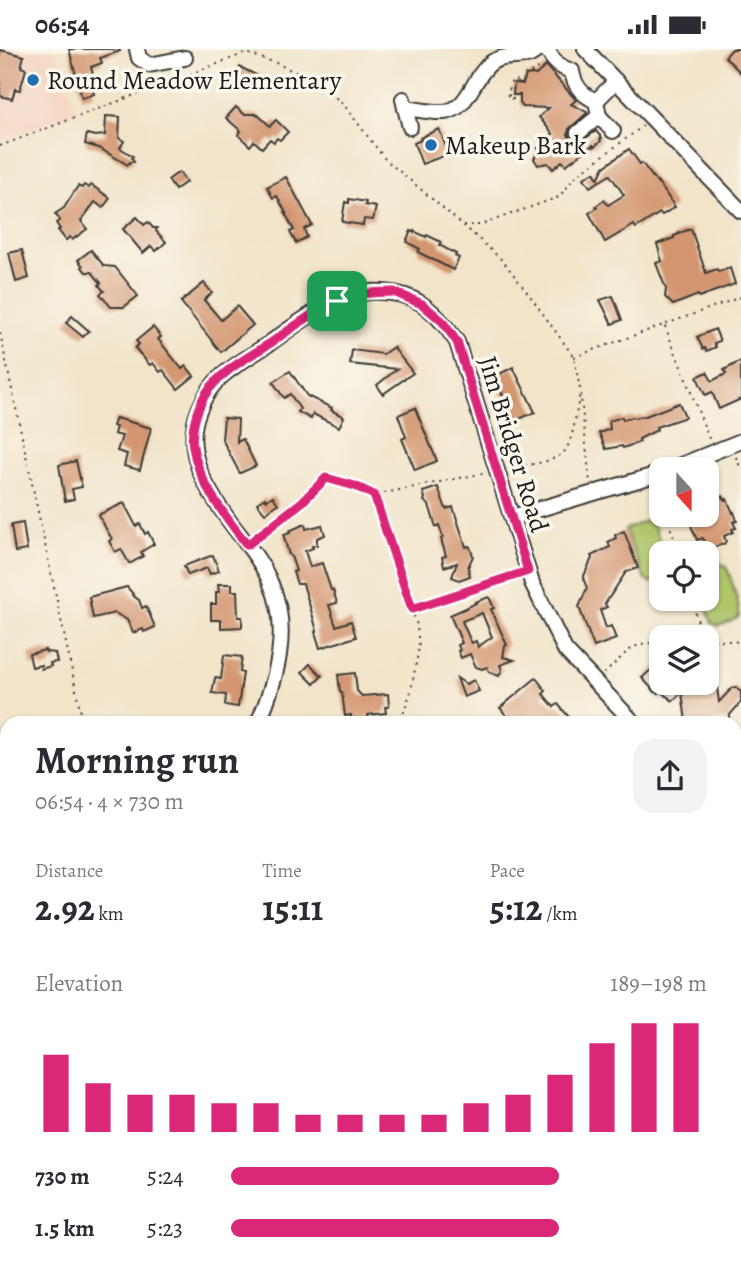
<!DOCTYPE html>
<html lang="en">
<head>
<meta charset="utf-8">
<style>
	body { margin:0; font-family:Alegreya,serif; background:#f2f2f3; color:#2b2b33; height:100vh; display:flex; flex-direction:column; font-size:26px; white-space:nowrap }
	* { box-sizing:border-box; margin:0 }
	p { font-size:23px; color:#7c7c81 }
	.icon { flex:none; width:38px; height:38px; fill:none; stroke:currentColor; stroke-width:2; stroke-linecap:round; stroke-linejoin:round }
	.map { position:relative; flex:1; overflow:hidden }
	.side { position:absolute; left:0px; top:667px; width:742px; height:555px; display:flex; flex-direction:column; background:#fff; border-radius:21px 21px 0 0; box-shadow:0 2px 5px #0004 }
	.side>* { flex:none }
	.needle { width:46px; rotate:159deg }
	.controls { position:absolute; left:649px; top:408px; display:grid; gap:14px }
	.controls a { display:grid; place-items:center; width:70px; height:70px; border-radius:14px; background:#fff; box-shadow:0 2px 5px #0004; font-size:35px }
	.pin { position:absolute; display:grid; place-items:center; width:60px; height:60px; color:#fff; margin:-30px; border-radius:14px; box-shadow:0 4px 10px #0006 }
	.round { display:grid; place-items:center; flex:none; width:74px; height:74px; border-radius:21px; background:#f2f2f3 }
	.overview { display:flex; align-items:center; justify-content:space-between; height:119px; padding:0 35px }
	h1 { font-size:38px; font-weight:600; line-height:52px }
	.figures { display:grid; grid-template-columns:repeat(3,1fr); gap:10px; height:119px; padding:7px 35px }
	.figures div { display:grid; align-content:center }
	.figures b { font-size:35px; font-weight:600 }
	.figures small { font-size:19px; font-weight:400 }
	.figures p { font-size:19px }
	.chart { height:196px; padding:14px 35px }
	.chart p { display:flex; justify-content:space-between }
	.chart svg { width:100%; height:126px; margin-top:7px; stroke:#db2777; stroke-width:6 }
	ul { padding:0 35px; list-style:none; font-size:23px }
	li { display:grid; grid-template-columns:112px 84px 1fr; align-items:center; height:52px }
	li i { height:18px; border-radius:9px; background:#db2777 }
	.status { display:flex; justify-content:space-between; align-items:center; height:49px; padding:0 35px; background:#fff; direction:ltr }
	.status svg { height:19px; fill:currentColor }
	.map>svg:first-child { display:block }
	.built { fill:#f4d3c0 }
	.green { fill:#aec569; stroke:#657042; stroke-width:2 }
	.building { fill:#d3966f; fill-rule:evenodd }
	.lines { fill:none; stroke-linecap:round; stroke-linejoin:round }
	.minor-casing { stroke:#3c3a36; stroke-width:18 }
	.path { stroke:#3c3a36; stroke-width:2; stroke-dasharray:2 5; stroke-linecap:butt }
	.minor { stroke:#fff; stroke-width:14 }
	.route-casing { stroke:#fff; stroke-width:14 }
	.route { stroke:#db2777; stroke-width:9 }
	.poi-dot { fill:#1f6fb2; stroke:#fbf7ec; stroke-width:2.5 }
	.labels { text-anchor:middle; stroke-width:7; stroke-linejoin:round; paint-order:stroke }
	.poi-label { font-size:26px; fill:#1c1c1c; stroke:#fbf7ec; text-anchor:start }
	.street-label { font-size:26px; fill:#1c1c1c; stroke:#fbf7ec }
</style>
</head>
<body>
<div class="status"><b>06:54</b><svg viewBox="0 0 49 12"><path d="M0 12V9h3v3zM5 12V6h3v6zM10 12V3h3v9zM15 12V0h3v12zM26 1h20v11H26zM47 4h2v5h-2z"/></svg></div>
<div class="map">
<svg width="741" height="1221" viewBox="0 0 741 1221">
	<rect width="100%" height="100%" fill="#fbf7ec"/>
	<filter id="ink" filterUnits="userSpaceOnUse"><feTurbulence type="fractalNoise" baseFrequency=".0143" numOctaves="2"/><feDisplacementMap in="SourceGraphic" scale="14" xChannelSelector="R" yChannelSelector="G"/><feConvolveMatrix kernelMatrix="1 2 1 2 8 2 1 2 1" color-interpolation-filters="sRGB"/></filter>
	<filter id="wash" filterUnits="userSpaceOnUse"><feTurbulence type="fractalNoise" baseFrequency=".00686" numOctaves="4" result="noise"/><feDisplacementMap in="SourceGraphic" scale="28" xChannelSelector="R" yChannelSelector="G"/><feGaussianBlur stdDeviation="1.57" result="paint"/><feColorMatrix in="noise" values="0 0 0 0 0 0 0 0 0 0 0 0 0 0 0 0 0 1.4 0 .05"/><feComposite in="paint" operator="in"/></filter>
	<g filter="url(#wash)">
		<rect width="100%" height="100%" fill="#f1e4c9"/>
		<path class="built" d="M0 0H54L77 62 0 92Z"/>
		<g class="green">
			<path d="M646 472 654 477 665 504H662L661 529 652 534 645 531 625 480Z"/>
			<path d="M715 512 726 517C730 526 741 559 739 567 736 572 724 575 718 577L712 574 703 550H707V516Z"/>
		</g>
		<g id="blocks">
			<g class="building">
				<path d="M69 0H120V2L100 9 102 14 91 18 96 37 92 38 94 45 82 49Z"/>
				<path d="M732 0H741V24L725 8Z"/>
				<path d="M0 1 24 7 21 18 26 20 20 41 15 40 12 50 0 47Z"/>
				<path d="M546 17 576 51 571 55 587 63V64L569 80 568 85 570 89 575 93H580L596 82 602 89 600 90 601 92 594 98 593 96 566 116 562 112 553 120 548 114 538 116 534 110 539 100 538 99 553 85 539 68 549 59 523 58 520 54V46H513L514 34 523 35 526 26 531 25 536 26Z"/>
				<path d="M240 18 256 26 248 42 232 34Z"/>
				<path d="M236 58 244 65H257L270 77 276 71 288 83 280 91 277 89 274 93 270 90 262 99 254 92 250 97 238 86 241 82 226 69Z"/>
				<path d="M106 67 120 68 119 89 124 92 120 99 133 107 132 109 134 113H130L128 116 99 99 85 95 87 85 95 87 105 86Z"/>
				<path d="M439 80 449 105 422 115 414 94 421 91 420 89 426 86Z"/>
				<path d="M629 100 640 115 642 114 657 134 658 133 675 158 662 166 660 164 636 179 634 176 605 193 589 164 597 159 596 157 604 151 608 156 624 146 610 126 590 138 584 129 594 123 598 130 604 118Z"/>
				<path d="M179 123 186 133 175 141 168 131Z"/>
				<path d="M286 128 312 176 304 180 307 188 296 194 290 183 294 181 285 164H286L277 147 273 149 267 138Z"/>
				<path d="M84 136 89 139 91 136 110 149 103 159 95 153 81 172 87 180 72 191 70 188 66 191 58 181 60 180 56 174 60 171 55 165 64 159 78 137 82 139Z"/>
				<path d="M349 150 366 153 365 156 376 158 373 171 364 170 363 176 342 173 345 153 349 154Z"/>
				<path d="M137 168 144 176 148 173 153 179H157L156 182 166 193 156 202 151 197 143 204 123 180Z"/>
				<path d="M691 180 706 224 717 220 718 223 730 219 735 235 699 248 698 246 673 256 665 248 666 240 656 214 662 212 657 195 674 189V187L679 185V184Z"/>
				<path d="M411 182 414 184V182L426 188 427 186 441 193 439 196 456 205 455 207 459 209 453 221 418 203 420 200 407 193 408 191 407 190Z"/>
				<path d="M22 201 29 229 16 233 9 204Z"/>
				<path d="M91 201 104 217 115 218 138 247 124 258H111L100 245 104 242 99 236 101 234 92 223H86L82 218 83 217 78 211Z"/>
				<path d="M204 234 212 244 204 251 221 271 237 257 253 276 221 303 181 253Z"/>
				<path d="M613 247 622 271 612 275 600 251Z"/>
				<path d="M72 267 89 282 83 288 66 274Z"/>
				<path d="M153 278 161 288 158 290 182 320 186 317 194 327 178 340 163 321 160 323 153 314 150 316 148 314 135 299 139 295 136 292Z"/>
				<path d="M715 280 720 292 714 294 716 298 707 302 705 299 703 300 697 288Z"/>
				<path d="M393 298 413 324 383 345 377 336 397 320 350 315 352 301 383 305Z"/>
				<path d="M741 312V350L719 360 712 343 705 346 697 328 707 323 712 332 726 325 724 321Z"/>
				<path d="M513 318 535 363 515 372 494 328Z"/>
				<path d="M290 322 307 347 332 359 331 361 344 368 339 378 313 365 311 370 298 363 300 360 290 345 284 349 273 333Z"/>
				<path d="M679 354 685 367 683 369 656 378 657 381 639 390 640 393 623 399 622 397 606 400 599 384 610 380 609 372 622 368 623 371 632 368 635 369 642 367 643 368Z"/>
				<path d="M415 359 437 412 415 421 402 390 406 388 398 366Z"/>
				<path d="M116 369 151 379 140 421 124 417 127 405 117 402 122 387 114 385 116 378 113 377Z"/>
				<path d="M224 369 238 370 237 393 243 390 256 417 240 424 239 423 222 390Z"/>
				<path d="M76 412 82 438 72 440 74 450 65 452 59 416Z"/>
				<path d="M438 438 446 460 453 458 466 498 469 497 470 498 473 507 468 518 470 527 459 531 452 528 457 514 444 518 442 508 446 507 441 490 443 488 439 476 436 478 429 456 424 452 425 449 423 443Z"/>
				<path d="M273 447 278 455 265 464 257 454 265 449 267 451Z"/>
				<path d="M723 447 725 451 727 450 733 464 734 463 737 472 733 473 736 479 732 480 733 483 724 487 726 492 724 495 712 499V497L707 499 703 489 697 491 690 474 717 464 712 453Z"/>
				<path d="M124 454 136 477 140 475 145 485 148 483 154 495 141 503 143 507 131 514H129L121 500 115 503 109 492 112 490 98 466Z"/>
				<path d="M23 474 27 501 15 503 11 476Z"/>
				<path d="M305 475 306 480 322 476 325 486 317 489V496L312 497 313 499 305 502 310 518 322 514 331 541H333L337 554 329 556 336 577 351 572 356 588 320 599 315 583 317 582 311 561 303 535H297L293 523 296 522 291 507 289 506 284 488V486L290 484 289 482Z"/>
				<path d="M624 482 638 519 626 523 605 555 607 558 600 561 606 579 611 577 616 590 594 598 579 558 587 539 583 529 592 509 591 507 610 498 608 493 616 489 615 486Z"/>
				<path d="M213 506 219 522 210 525 207 519 188 526 184 517Z"/>
				<path d="M218 535H232V542H237L238 568H242V578L221 579V571H211V555H216V543H219Z"/>
				<path d="M127 538 133 545 132 546 139 551 142 559 146 557 155 578 144 583 143 580 133 584 127 571 115 564 93 569 89 548Z"/>
				<path d="M489 548 494 559 491 560 507 596 505 597 503 608 514 611 500 616 502 621 499 627 489 623 487 618 482 620 476 618 470 605 461 609 458 602 460 601 458 596 462 594 450 566 466 559 476 554 475 553ZM482 564 492 588 478 598 476 592 472 594 470 591 462 572Z"/>
				<path d="M45 601 46 603 55 604 57 613 50 614 51 617 41 620V616L32 618 29 605Z"/>
				<path d="M224 606 242 608 240 623 243 624 238 658 225 656 226 646 212 644 215 629 221 630Z"/>
				<path d="M310 615 322 627 314 635 302 623Z"/>
				<path d="M657 615 662 619V634H707V626L716 632 719 653 732 639 735 638 741 643V653L729 667V671L707 672V674L686 673 682 643 673 652 660 642 658 644 655 643 642 629Z"/>
				<path d="M355 624 357 642 362 647 388 645 389 658H385L386 664 368 666 369 674H351V666L345 667 342 643H340L338 626Z"/>
				<path d="M457 629 466 635 474 631 479 642 464 648Z"/>
				<path d="M536 629 546 642 543 645 554 658 558 655 574 674H517L512 668 510 671 500 659Z"/>
			</g>
		</g>
	</g>
	<g filter="url(#ink)">
		<use href="#blocks" fill-opacity="0" stroke="#3c3a36" stroke-width="2"/>
		<g class="lines">
			<defs>
				<g id="minor">
					<path d="M137 0 139 9 149 16 185 9"/>
					<path d="M547 0C552 11 559 19 572 22 574 37 582 46 596 52L599 67 613 82"/>
					<path d="M585 0 741 162"/>
					<path d="M403 50 405 59C417 60 431 64 444 63 469 61 472 28 492 13 504 5 518 10 530 6 534 4 536 2 540 0"/>
					<path d="M596 52 616 32"/>
					<path d="M405 59 410 78"/>
					<path d="M578 84 599 67"/>
					<path d="M671 420 741 392"/>
					<path d="M512 468 662 424"/>
					<path d="M258 674C277 630 291 580 271 535 262 512 244 492 230 473 206 440 182 402 199 361 204 348 212 335 223 326 236 315 252 306 267 296 296 276 334 245 370 243 413 241 434 259 457 293L532 534 565 601 634 674"/>
					<path d="M735 728 741 729"/>
					<path d="M0 757 7 756"/>
					<path d="M735 1158 741 1154"/>
					<path d="M735 1176 741 1184"/>
					<path d="M314 1221 324 1214"/>
					<path d="M735 1221 741 1217"/>
				</g>
			</defs>
			<use href="#minor" class="minor-casing"/>
			<g class="path">
				<path d="M508 46 513 47V54"/>
				<path d="M513 50 507 49 512 31 523 32 526 24 532 23 541 17"/>
				<path d="M0 97 246 4 276 14 319 34 344 56 385 110 471 183 503 212 528 244 574 308 580 340 590 433"/>
				<path d="M463 176H480L559 148 576 127 643 77"/>
				<path d="M665 277 710 392"/>
				<path d="M0 284 83 674"/>
				<path d="M574 308 741 248"/>
				<path d="M736 408 741 420"/>
				<path d="M511 419C525 416 554 414 564 403 574 392 576 360 580 345"/>
				<path d="M657 438 662 451"/>
				<path d="M374 447 417 576 419 598 411 642 400 674"/>
				<path d="M666 466 679 504"/>
				<path d="M256 489 302 453 326 429 355 437 374 446 485 424"/>
				<path d="M692 550 699 577V588"/>
				<path d="M413 560 517 525"/>
				<path d="M707 590 741 593"/>
				<path d="M604 625 628 602 640 595 662 593"/>
				<path d="M735 875 741 878"/>
				<path d="M177 1214 179 1221"/>
			</g>
			<use href="#minor" class="minor"/>
		</g>
	</g>
	<g class="lines" filter="url(#ink)">
		<defs>
			<path id="route" d="M394 243 422 255 442 272 457 293 528 522 412 560 374 446 355 437 326 429 302 453 247 496C225 466 199 436 193 398 190 382 197 360 205 346 220 322 249 308 272 293 292 279 313 263 336 253 354 244 374 243 394 243Z"/>
		</defs>
		<use href="#route" class="route-casing"/>
		<use href="#route" class="route"/>
	</g>
	<g class="poi-dot">
		<circle cx="33" cy="31" r="7"/>
		<circle cx="431" cy="96" r="7"/>
	</g>
	<g class="labels">
		<g class="poi-label">
			<text x="47" y="40">Round Meadow Elementary</text>
			<text x="445" y="105">Makeup Bark</text>
		</g>
		<g class="street-label">
			<text transform="translate(514 395) rotate(73)" y="9">Jim Bridger Road</text>
		</g>
	</g>
</svg>
<div class="controls">
<a><svg class="needle" viewBox="-14 -14 28 28"><path d="M0-13l5 13h-10z" fill="#e53935"/><path d="M0 13l5-13h-10z" fill="#7c7c81"/></svg></a>
<a><svg class="icon" aria-label="locate" viewBox="0 0 24 24"><circle cx="12" cy="12" r="6"/><path d="M12 2v4M12 18v4M2 12h4M18 12h4"/></svg></a>
<a><svg class="icon" aria-label="layers" viewBox="0 0 24 24"><path d="M12 4l9 5-9 5-9-5zM3 14l9 5 9-5"/></svg></a>
</div>
<div class="pin" style="left:337px;top:252px;background:#1e9e55"><svg class="icon" aria-label="arrive" viewBox="0 0 24 24"><path d="M6 21V4h12l-3 4 3 4H6"/></svg></div>
<section class="side">
<div class="overview"><div><h1>Morning run</h1><p>06:54 · 4 × 730 m</p></div><a class="round"><svg class="icon" aria-label="share" viewBox="0 0 24 24"><path d="M12 15V3M7 8l5-5 5 5M5 13v7h14v-7"/></svg></a></div>
<div class="figures">
<div><p>Distance</p><b>2.92<small> km</small></b></div>
<div><p>Time</p><b>15:11</b></div>
<div><p>Pace</p><b>5:12<small> /km</small></b></div>
</div>
<div class="chart"><p><span>Elevation</span>189–198 m</p>
<svg viewBox="0 0 160 44" preserveAspectRatio="none"><path d="M5 44V17M15 44V27M25 44V31M35 44V31M45 44V34M55 44V34M65 44V38M75 44V38M85 44V38M95 44V38M105 44V34M115 44V31M125 44V24M135 44V13M145 44V6M155 44V6"/></svg>
</div>
<ul>
<li><b>730 m</b>5:24<i style="width:69%"></i></li>
<li><b>1.5 km</b>5:23<i style="width:69%"></i></li>
</ul>
</section>
</div>
</body>
</html>
